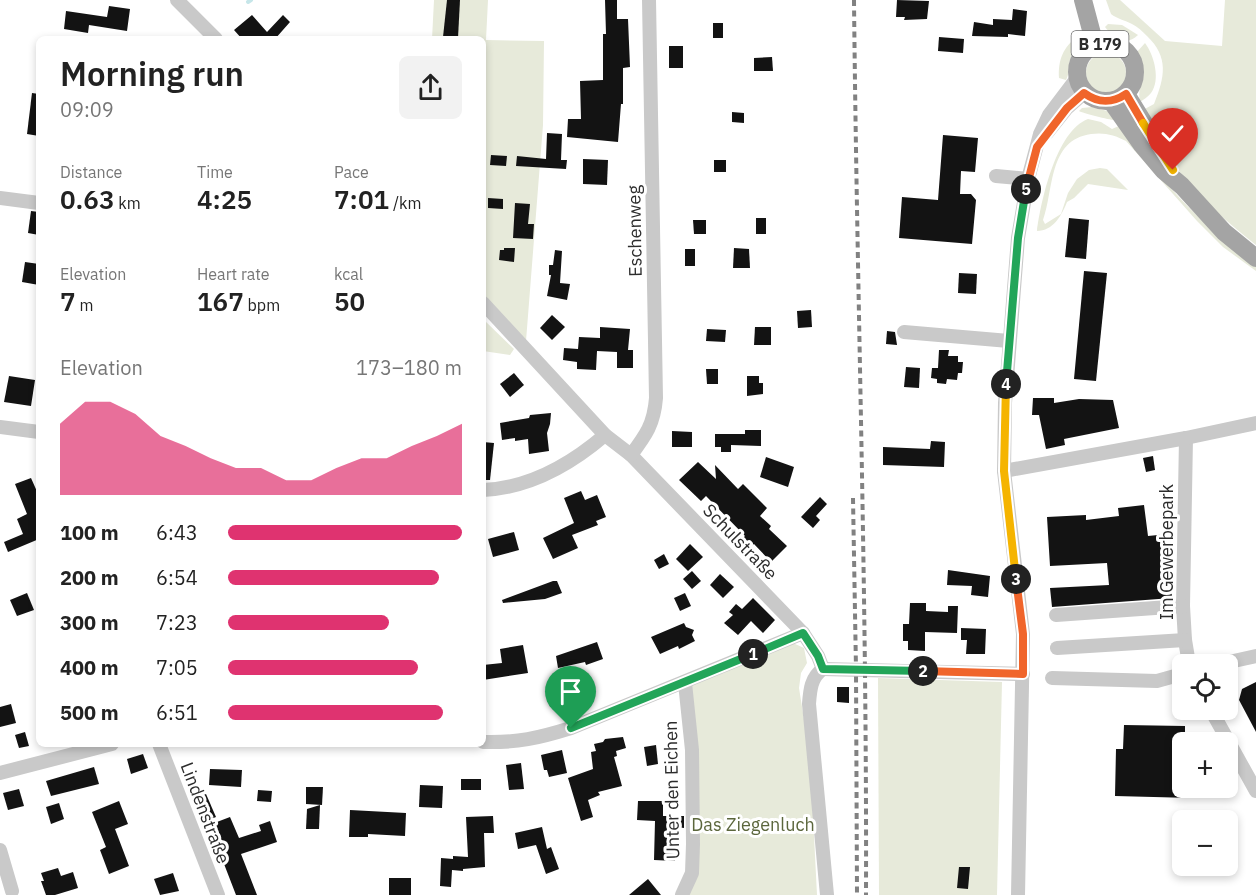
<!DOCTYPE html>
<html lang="en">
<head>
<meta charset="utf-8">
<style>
	body { margin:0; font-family:"IBM Plex Sans",sans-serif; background:#f2f2f2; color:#222; height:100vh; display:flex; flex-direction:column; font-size:22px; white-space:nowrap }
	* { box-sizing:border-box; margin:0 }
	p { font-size:20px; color:#767676 }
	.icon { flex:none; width:33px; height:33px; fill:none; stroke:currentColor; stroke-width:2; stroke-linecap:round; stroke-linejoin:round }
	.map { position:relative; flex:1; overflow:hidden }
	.side { position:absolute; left:36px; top:36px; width:450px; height:711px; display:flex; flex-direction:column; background:#fff; border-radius:9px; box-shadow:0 3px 9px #0003 }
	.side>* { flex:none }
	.buttons { position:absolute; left:1172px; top:654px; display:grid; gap:12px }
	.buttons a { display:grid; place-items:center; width:66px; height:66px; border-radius:9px; background:#fff; box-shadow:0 3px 9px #0003; font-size:30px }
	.pin { position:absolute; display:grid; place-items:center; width:51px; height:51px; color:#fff; margin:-62px -26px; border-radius:50% 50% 50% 0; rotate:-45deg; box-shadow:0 0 6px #0007 }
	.pin .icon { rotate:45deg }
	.km { position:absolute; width:30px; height:30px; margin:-15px; border-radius:50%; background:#222; color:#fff; font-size:16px; line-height:30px; text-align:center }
	.round { display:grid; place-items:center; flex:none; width:63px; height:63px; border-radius:9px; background:#f2f2f2 }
	.summary { display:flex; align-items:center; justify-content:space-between; height:102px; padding:0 24px }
	h1 { font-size:33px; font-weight:600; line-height:45px }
	.figures { display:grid; grid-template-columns:repeat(3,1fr); gap:9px; height:102px; padding:6px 24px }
	.figures div { display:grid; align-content:center }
	.figures b { font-size:26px; font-weight:600 }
	.figures small { font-size:16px; font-weight:400 }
	.figures p { font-size:16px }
	.chart { height:168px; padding:12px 24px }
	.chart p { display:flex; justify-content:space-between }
	.chart svg { width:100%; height:108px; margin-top:6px; fill:#df3370; opacity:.7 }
	ul { padding:0 24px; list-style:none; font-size:20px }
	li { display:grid; grid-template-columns:96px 72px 1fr; align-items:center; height:45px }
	li i { height:15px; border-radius:8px; background:#df3370 }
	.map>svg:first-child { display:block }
	.green { fill:#e7eada }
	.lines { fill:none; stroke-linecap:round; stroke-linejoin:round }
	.stream { stroke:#c6e6e9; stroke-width:4 }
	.building { fill:#131313 }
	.minor { stroke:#c9c9c9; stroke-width:14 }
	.major { stroke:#a4a4a4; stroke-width:18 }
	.rail { stroke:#818181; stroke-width:4; stroke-dasharray:6 4.5; stroke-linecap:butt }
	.split-1-casing { stroke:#fff; stroke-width:12 }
	.split-2-casing { stroke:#fff; stroke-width:12 }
	.split-3-casing { stroke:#fff; stroke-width:12 }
	.split-4-casing { stroke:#fff; stroke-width:12 }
	.split-5-casing { stroke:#fff; stroke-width:12 }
	.split-6-casing { stroke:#fff; stroke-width:12 }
	.split-7-casing { stroke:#fff; stroke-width:12 }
	.split-1 { stroke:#22a559; stroke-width:8 }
	.split-2 { stroke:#22a559; stroke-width:8 }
	.split-3 { stroke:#f0652b; stroke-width:8 }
	.split-4 { stroke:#f5b400; stroke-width:8 }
	.split-5 { stroke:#22a559; stroke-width:8 }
	.split-6 { stroke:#f0652b; stroke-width:8 }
	.split-7 { stroke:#f5b400; stroke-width:8 }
	.labels { text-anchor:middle; stroke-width:6; stroke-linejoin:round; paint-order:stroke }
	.shield { fill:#fff; stroke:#6b6b6b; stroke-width:1.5 }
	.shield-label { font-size:16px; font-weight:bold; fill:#2c2c2c }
	.street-label { font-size:18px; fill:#2c2c2c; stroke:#fff }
	.park-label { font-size:18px; fill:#5b663c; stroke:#fff }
</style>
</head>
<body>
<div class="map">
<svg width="1256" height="895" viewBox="0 0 1256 895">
	<rect width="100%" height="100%" fill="#fff"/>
	<g class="green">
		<path d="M434 0H488L486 40 544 41 543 125 526 341 483 298V39H432Z"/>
		<path d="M1106 0H1120L1165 41 1222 46 1225 0H1256V245C1227 222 1197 197 1176 167 1163 149 1153 129 1143 110L1154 104C1165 77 1169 57 1147 36 1142 31 1138 27 1132 24 1125 20 1117 19 1111 14Z"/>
		<path d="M1108 24 1122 25 1138 35C1127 46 1114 39 1105 27Z"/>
		<path d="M1078 36C1079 46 1073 51 1070 60 1068 66 1070 73 1066 80L1059 78C1058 60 1063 47 1078 36Z"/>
		<path d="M1145 43C1154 55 1161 80 1151 93 1148 97 1143 100 1140 102 1137 82 1148 75 1137 52Z"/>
		<circle cx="1106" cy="73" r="20"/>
		<path d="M1092 107 1107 111 1114 120C1110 120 1082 113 1079 111L1082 108Z"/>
		<path d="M1088 119 1101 122 1112 129 1121 125C1147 160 1174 195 1206 224 1222 239 1239 252 1256 266V271L1223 247 1197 221 1126 141C1115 135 1104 132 1091 134 1048 140 1054 190 1043 220L1045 224 1061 214 1068 193 1077 179 1089 170 1100 168 1107 169 1128 190 1088 184 1074 198 1067 202C1062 215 1053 231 1037 231 1041 201 1056 131 1088 119Z"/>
		<path d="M483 319 514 349 510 355 483 351Z"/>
		<path d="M793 643 804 648 807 663 801 673 799 688 810 757 817 895H682L692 873 685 683Z"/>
		<path d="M878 678 1002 682 997 895H879Z"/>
	</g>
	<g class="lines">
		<path class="stream" d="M248 2 251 0"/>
	</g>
	<g class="building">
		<path d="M447 0H460L458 38 443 37Z"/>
		<path d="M605 0H617V19H628L630 67 623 68V104H621L618 142 567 137 568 119H581L580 81 603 80V34H606Z"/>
		<path d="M897 0 929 1 927 19 904 20 905 17H896Z"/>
		<path d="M109 6 130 9 127 31 89 25 88 33 64 29 66 11 107 17Z"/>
		<path d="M1013 9 1027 11 1025 36 1008 34V37L972 36 974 22 993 25V19L1012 20Z"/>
		<path d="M252 15 267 32 283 15 290 22 275 39H242L234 30Z"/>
		<rect x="713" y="23" width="10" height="15"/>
		<path d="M939 37 964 39 963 53 938 51Z"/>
		<rect x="669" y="46" width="14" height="22"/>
		<path d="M772 57 773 71H754V58Z"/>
		<path d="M32 93 39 94V136L27 134Z"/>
		<path d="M732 112 744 113V123L732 122Z"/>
		<path d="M547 133 562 134 561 160H567L566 169 516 166 517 156 546 159Z"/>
		<path d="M943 135 978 138 975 172 961 171 960 194H971L976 200 972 244 899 238 902 197 938 200Z"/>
		<path d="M491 155 507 156 506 166 490 165Z"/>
		<path d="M583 159 608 160 607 185 583 184Z"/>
		<rect x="714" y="160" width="12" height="12"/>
		<path d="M488 198 503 199V209L488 208Z"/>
		<path d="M515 203 530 204 528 224H534L533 239 513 238Z"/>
		<path d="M31 211 39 212V235L28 233Z"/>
		<rect x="756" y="218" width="10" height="16"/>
		<path d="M1069 218 1089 220 1086 259 1065 257Z"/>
		<path d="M693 220H706V234H694Z"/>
		<path d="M504 248H515L514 262 499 260 500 250H504Z"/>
		<path d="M734 248 749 249 750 268H733Z"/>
		<rect x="685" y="249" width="10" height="17"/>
		<path d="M555 250 562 251 560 283 570 284 567 300 547 296 551 275H549V265H553Z"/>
		<path d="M25 262 39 264V285L22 282Z"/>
		<path d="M1084 271 1107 273 1096 381 1074 379Z"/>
		<path d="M959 273 977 274 976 294 958 293Z"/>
		<path d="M811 310 812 327 798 328 797 311Z"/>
		<path d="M552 315 565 327 552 340 540 328Z"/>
		<path d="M600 327 630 329 628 350H633V368H617V352L597 351 596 370 577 369V362L563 360 564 348 578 349 579 337 600 338Z"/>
		<path d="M755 327H771V345H754Z"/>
		<path d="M707 329 726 330 725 342 706 341Z"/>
		<path d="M887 331 895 332 897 345 886 344Z"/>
		<path d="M939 350H949L948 356H958V362H963L962 373H958L957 380 947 379 946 384 937 383V379L931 378 932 368H938Z"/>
		<path d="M906 367 920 368 919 388 904 387Z"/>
		<path d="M706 369H718V384H707Z"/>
		<path d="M514 373 524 385 510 397 500 384Z"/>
		<path d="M9 376 35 380 31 406 4 402Z"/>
		<path d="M747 376H759V383H763V394L747 396Z"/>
		<path d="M1033 398H1054V403L1079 399 1113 400 1119 428 1064 439 1065 445 1046 449 1039 415H1032Z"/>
		<path d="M551 413 550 424 547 433 549 451 529 454 528 439 515 441V438L502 440 500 423 529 418 530 415Z"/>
		<path d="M745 430H761V446L731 445V452H721V447H715V434H745Z"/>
		<path d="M672 431 692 432V447H672Z"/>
		<path d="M931 441 945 442 944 467 883 465V447L930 449Z"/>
		<path d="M483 442 494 443 490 480H483Z"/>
		<path d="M1153 456 1155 470 1146 472 1143 458Z"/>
		<path d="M766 457 794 467 788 487 760 477Z"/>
		<path d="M698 462 716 479 715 465 738 489 743 484 767 508 760 516 771 526 769 529 787 546 771 562 754 544 751 546 743 538 745 536 706 496 701 501 679 480Z"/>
		<path d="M31 478 39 496V539L8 552 4 542 23 534 17 519 27 514 15 484Z"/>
		<path d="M581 491 585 500 597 495 606 517 596 521 598 525 572 535 578 548 553 559 543 538 574 523 564 498Z"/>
		<path d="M820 497 827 504 816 516 820 520 813 528 801 517Z"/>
		<path d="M1144 505 1148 536 1168 534 1172 598 1052 607 1050 588 1109 585 1107 563 1050 566 1047 517 1086 515V520L1119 516 1118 508Z"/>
		<path d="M514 532 519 550 493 557 488 539Z"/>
		<path d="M690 544 703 557 688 571 676 559Z"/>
		<path d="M664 554 669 564 659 569 654 560Z"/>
		<path d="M948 570 990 576 988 597 971 595 972 586 947 585Z"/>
		<path d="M692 571 701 581 692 589 683 579Z"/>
		<path d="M720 574 734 587 723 598 710 585Z"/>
		<path d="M553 581H557L562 593 545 599 503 603 502 600Z"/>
		<path d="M27 593 34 610 17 616 10 600Z"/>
		<path d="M685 593 691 606 680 611 674 598Z"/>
		<path d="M753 598 775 620 763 633 751 621 738 635 724 623 733 615 729 612 736 604 742 609Z"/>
		<path d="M910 603H926V611L948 612V606H958L957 633 925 632V651L908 650V641H903V624H909Z"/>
		<path d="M684 623 686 627 694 630 692 635 695 641 679 649 678 646 660 654 651 637Z"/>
		<path d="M961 628 986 629 985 654H966L967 640H961Z"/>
		<path d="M597 642 603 659 586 665 585 662 558 668 556 656Z"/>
		<path d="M523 645 528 673 483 680V665L502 663 500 649Z"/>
		<path d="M1256 682V732L1239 700 1242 689Z"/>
		<path d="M837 687H849V703L837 702Z"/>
		<path d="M566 688 569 703 550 707 548 691Z"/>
		<path d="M11 704 16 723 0 727V707Z"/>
		<path d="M1124 725 1185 726V742H1182V788H1192V798L1115 796 1116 749H1123Z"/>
		<path d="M25 732 29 746 19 748 15 735Z"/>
		<path d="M623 737 626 748 616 751 617 756 614 757 622 786 598 792 600 795 588 800 593 817 581 821 568 778 593 769 591 752 596 751 594 744 603 742 605 739Z"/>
		<path d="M656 745 658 764 647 766 644 747Z"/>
		<path d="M562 750 567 773 549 777 547 770H544L541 755Z"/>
		<path d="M143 754 148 768 131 774 127 759Z"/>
		<path d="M521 763 524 789 509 790 506 765Z"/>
		<path d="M94 767 99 784 51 796 46 781Z"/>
		<path d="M210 769 242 770 241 787 209 785Z"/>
		<rect x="461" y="779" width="20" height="11"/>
		<path d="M420 785 443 786 442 808 419 807Z"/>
		<path d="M306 787H323L322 805 306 804Z"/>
		<path d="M19 789 24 806 8 810 3 793Z"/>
		<path d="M258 790 272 791 271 802 257 801Z"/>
		<path d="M206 794 216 817 206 821 197 798Z"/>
		<path d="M119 801 128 824 115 829 129 866 109 874 100 850 106 847 92 812Z"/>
		<path d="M638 801H663V816H684V828L677 827 675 861 654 860 655 821 637 820Z"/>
		<path d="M59 803 64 819 51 824 46 807Z"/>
		<path d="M320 805 319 829H306L307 809Z"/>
		<path d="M350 810 406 813 405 836 368 834V837H349Z"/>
		<path d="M493 816 494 833H484L485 867 463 869V871L452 870 451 887 440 886 441 858 453 859V856L468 857 466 817Z"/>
		<path d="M230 817 239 838 261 831 259 825 270 821 277 842 241 854 257 895H236L209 825Z"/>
		<path d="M542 827 547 849 551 847 559 869 546 874 536 845 518 849 515 833Z"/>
		<path d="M959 867H970L968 889 957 888Z"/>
		<path d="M58 868 61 876 73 872 78 888 55 895H46L41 881H44L41 873Z"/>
		<path d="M173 873 179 891 160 895 154 879Z"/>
		<rect x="389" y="878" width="22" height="17"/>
		<path d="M648 879 661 895H629Z"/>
	</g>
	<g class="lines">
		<g class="minor">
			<path d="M177 0 216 39"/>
			<path d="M1047 133 1067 108 1084 93"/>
			<path d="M996 176 1028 179"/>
			<path d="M0 198 39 203"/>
			<path d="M483 303 605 435 631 455 803 633 818 656 823 669"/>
			<path d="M904 332 1009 341"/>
			<path d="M0 427 39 432"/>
			<path d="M1186 438 1183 606 1185 640 1189 664"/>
			<path d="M631 455C646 435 654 424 656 398L649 0"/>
			<path d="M1004 471 1186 438 1256 423"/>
			<path d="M483 490C530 488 570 465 605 435"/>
			<path d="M1056 615 1183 606"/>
			<path d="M1057 648 1185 640"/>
			<path d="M1220 664 1256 656"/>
			<path d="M823 669C811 677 810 690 809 704L827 895"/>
			<path d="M823 669 1023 674"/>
			<path d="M1052 678 1157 681 1182 674"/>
			<path d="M1211 710 1256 791"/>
			<path d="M483 742C517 743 539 738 571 728L803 633"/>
			<path d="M159 744 218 895"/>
			<path d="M0 773 112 744"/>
			<path d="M0 850 12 891"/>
			<path d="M682 895 692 873 693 844 692 750 685 683"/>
			<path d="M1018 895 1023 634 1004 471 1005 403 1018 238 1028 179 1040 134 1049 115 1077 78"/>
		</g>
		<g class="major">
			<path d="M1083 0 1095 45"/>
			<circle cx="1106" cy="72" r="29"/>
			<path d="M1126 94 1166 159"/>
			<path d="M1111 101 1142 145 1163 170 1182 186 1224 232 1256 258"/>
		</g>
		<g class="rail">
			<path d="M854 0C857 298 867 597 866 895"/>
			<path d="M853 498 856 669 857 895"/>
		</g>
	</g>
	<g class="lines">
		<defs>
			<path id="split-1" d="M571 728 753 654"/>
			<path id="split-2" d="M753 654 803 633 818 656 823 669 923 671"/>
			<path id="split-3" d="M923 671 1023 674V634L1016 579"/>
			<path id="split-4" d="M1006 384 1004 471 1016 579"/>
			<path id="split-5" d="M1006 384 1018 238 1026 189"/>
			<path id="split-6" d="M1026 189 1037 147 1067 108 1084 93C1098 103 1111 104 1126 94L1143 123"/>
			<path id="split-7" d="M1143 123 1173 170"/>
		</defs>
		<use href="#split-1" class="split-1-casing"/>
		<use href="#split-2" class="split-2-casing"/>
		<use href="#split-3" class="split-3-casing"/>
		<use href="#split-4" class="split-4-casing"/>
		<use href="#split-5" class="split-5-casing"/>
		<use href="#split-6" class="split-6-casing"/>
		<use href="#split-7" class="split-7-casing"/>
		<use href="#split-1" class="split-1"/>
		<use href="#split-2" class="split-2"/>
		<use href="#split-3" class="split-3"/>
		<use href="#split-4" class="split-4"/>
		<use href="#split-5" class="split-5"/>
		<use href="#split-6" class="split-6"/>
		<use href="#split-7" class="split-7"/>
	</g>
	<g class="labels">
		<rect class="shield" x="1071.5" y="31" width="57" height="26" rx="4.5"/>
		<g class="shield-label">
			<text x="1100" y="50">B 179</text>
		</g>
		<g class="street-label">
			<text transform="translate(635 231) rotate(-91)" y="6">Eschenweg</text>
			<text transform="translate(740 542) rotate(46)" y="6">Schulstraße</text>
			<text transform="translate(1167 552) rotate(-90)" y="6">Im Gewerbepark</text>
			<text transform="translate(672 790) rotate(-91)" y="6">Unter den Eichen</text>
			<text transform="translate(205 813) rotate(69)" y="6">Lindenstraße</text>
		</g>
		<g class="park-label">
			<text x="753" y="831">Das Ziegenluch</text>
		</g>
	</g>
</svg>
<div class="buttons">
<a><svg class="icon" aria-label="locate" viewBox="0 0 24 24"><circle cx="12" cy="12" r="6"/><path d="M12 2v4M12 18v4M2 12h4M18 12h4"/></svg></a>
<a>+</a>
<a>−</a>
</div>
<div class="pin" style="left:571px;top:728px;background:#1e9e55"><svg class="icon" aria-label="arrive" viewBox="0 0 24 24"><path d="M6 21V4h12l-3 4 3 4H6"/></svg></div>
<div class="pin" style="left:1173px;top:170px;background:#d93025"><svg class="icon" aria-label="check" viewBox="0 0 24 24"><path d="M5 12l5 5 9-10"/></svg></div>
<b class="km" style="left:753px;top:654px">1</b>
<b class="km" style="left:923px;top:671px">2</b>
<b class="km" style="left:1016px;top:579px">3</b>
<b class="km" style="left:1006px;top:384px">4</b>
<b class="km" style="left:1026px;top:189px">5</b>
<section class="side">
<div class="summary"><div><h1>Morning run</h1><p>09:09</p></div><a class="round"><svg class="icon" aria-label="share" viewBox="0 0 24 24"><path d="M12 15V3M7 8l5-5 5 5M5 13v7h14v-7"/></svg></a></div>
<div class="figures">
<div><p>Distance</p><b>0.63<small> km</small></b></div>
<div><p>Time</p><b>4:25</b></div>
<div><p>Pace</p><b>7:01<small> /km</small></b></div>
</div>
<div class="figures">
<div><p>Elevation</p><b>7<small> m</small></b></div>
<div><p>Heart rate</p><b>167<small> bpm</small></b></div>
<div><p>kcal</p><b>50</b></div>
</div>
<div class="chart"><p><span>Elevation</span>173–180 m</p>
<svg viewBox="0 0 160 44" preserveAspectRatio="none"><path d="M0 44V15L10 6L20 6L30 11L40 20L50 24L60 29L70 33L80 33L90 38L100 38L110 33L120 29L130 29L140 24L150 20L160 15V44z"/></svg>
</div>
<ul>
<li><b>100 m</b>6:43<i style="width:100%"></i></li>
<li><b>200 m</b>6:54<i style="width:90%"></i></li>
<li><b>300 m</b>7:23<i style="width:69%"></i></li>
<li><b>400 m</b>7:05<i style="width:81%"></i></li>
<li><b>500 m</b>6:51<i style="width:92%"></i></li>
</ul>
</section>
</div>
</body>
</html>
